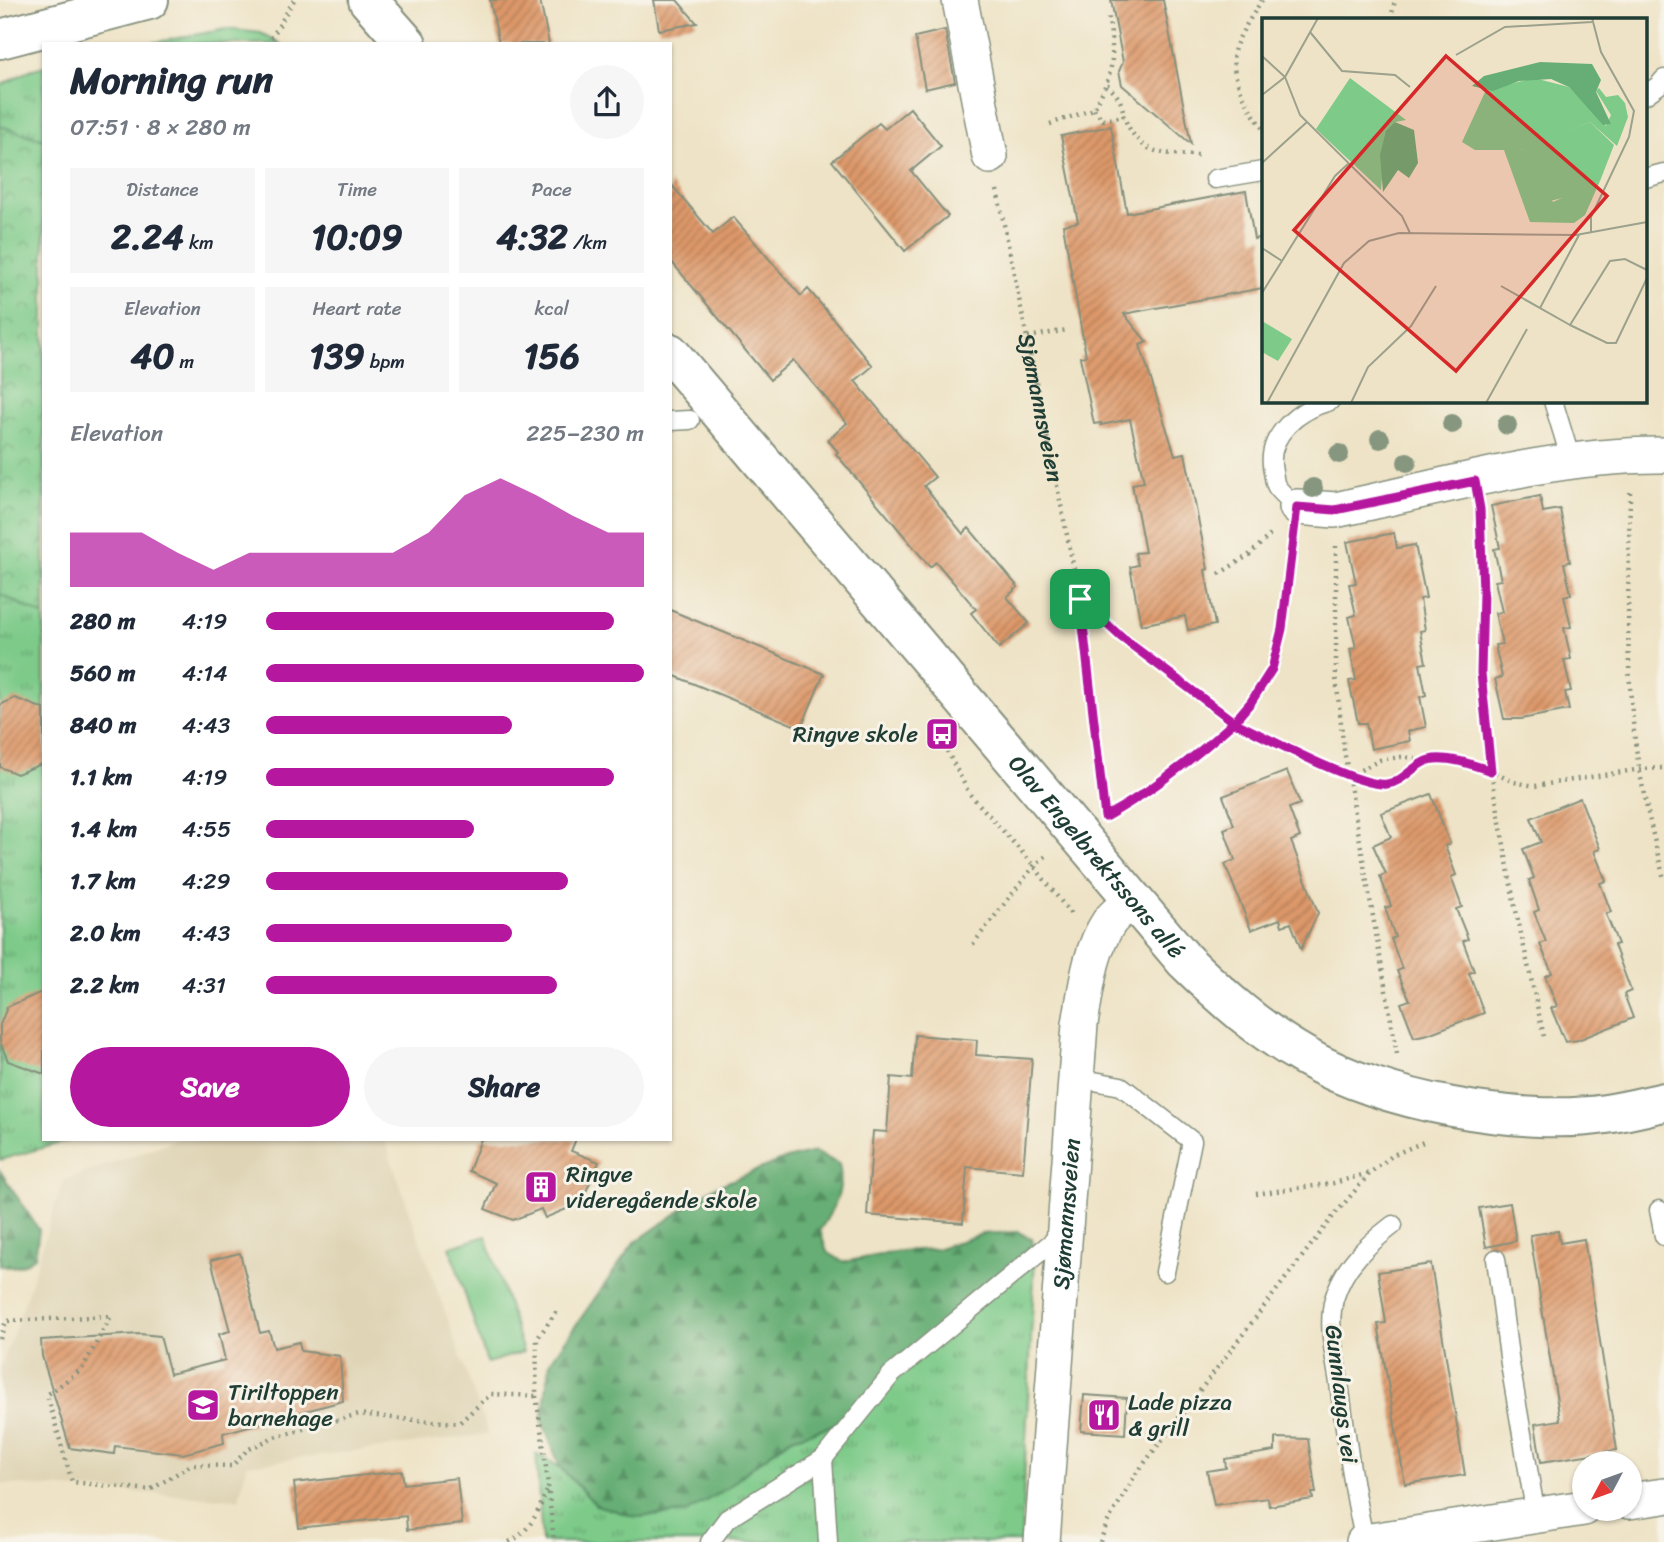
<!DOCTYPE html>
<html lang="en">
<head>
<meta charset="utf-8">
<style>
	body { margin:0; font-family:Sriracha,sans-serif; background:#f6f6f7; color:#1f2937; height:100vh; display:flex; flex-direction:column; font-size:26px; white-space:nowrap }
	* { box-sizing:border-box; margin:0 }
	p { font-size:23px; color:#747a83 }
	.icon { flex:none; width:38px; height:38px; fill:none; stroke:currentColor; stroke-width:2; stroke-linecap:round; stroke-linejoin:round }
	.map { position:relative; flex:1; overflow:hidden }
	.drawer { position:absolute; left:42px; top:42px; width:630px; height:1099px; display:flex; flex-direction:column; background:#fff; border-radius:0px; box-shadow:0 2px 5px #0004 }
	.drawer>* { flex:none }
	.needle { width:46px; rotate:229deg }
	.buttons { position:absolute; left:1572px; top:1451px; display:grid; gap:14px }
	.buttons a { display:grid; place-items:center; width:70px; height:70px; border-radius:50%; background:#fff; box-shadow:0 2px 5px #0004; font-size:35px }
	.pin { position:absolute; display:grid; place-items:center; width:60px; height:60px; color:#fff; margin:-30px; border-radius:14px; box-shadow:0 4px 10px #0006 }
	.round { display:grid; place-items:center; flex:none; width:74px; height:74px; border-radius:37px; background:#f6f6f7 }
	.summary { display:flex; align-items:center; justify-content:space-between; height:119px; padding:0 28px }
	h1 { font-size:38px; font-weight:700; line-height:52px }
	.metrics { display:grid; grid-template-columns:repeat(3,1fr); gap:10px; height:119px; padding:7px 28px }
	.metrics div { display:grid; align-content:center; border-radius:0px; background:#f6f6f7; text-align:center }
	.metrics b { font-size:35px; font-weight:700 }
	.metrics small { font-size:19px; font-weight:400 }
	.metrics p { font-size:19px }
	.chart { height:196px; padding:14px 28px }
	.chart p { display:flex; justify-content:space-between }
	.chart svg { width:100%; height:126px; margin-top:7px; fill:#b5179e; opacity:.7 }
	.primary-button { display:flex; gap:14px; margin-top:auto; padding:14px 28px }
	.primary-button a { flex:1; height:80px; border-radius:42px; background:#b5179e; color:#fff; font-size:28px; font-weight:700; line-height:80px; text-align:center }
	.primary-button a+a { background:#f6f6f7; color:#1f2937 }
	ul { padding:0 28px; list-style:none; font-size:23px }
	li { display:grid; grid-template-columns:112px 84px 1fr; align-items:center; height:52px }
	li i { height:18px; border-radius:9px; background:#b5179e }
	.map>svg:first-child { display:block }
	.built { fill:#dfd4b5 }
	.grass { fill:url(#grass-tufts); stroke:#4e845e; stroke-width:2 }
	.forest { fill:url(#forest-firs); stroke:#427654; stroke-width:2 }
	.park { fill:url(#park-crowns); stroke:#4e845e; stroke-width:2 }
	.garden { fill:#7dca89; stroke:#4e845e; stroke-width:2 }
	.building { fill:url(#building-hatch) }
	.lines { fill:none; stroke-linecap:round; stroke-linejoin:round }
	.service-casing { stroke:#86907d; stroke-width:21 }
	.minor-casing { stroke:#86907d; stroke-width:38 }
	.tertiary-casing { stroke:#86907d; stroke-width:42 }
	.path { stroke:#86907d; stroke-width:4.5; stroke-dasharray:2 5; stroke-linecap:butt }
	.service { stroke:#fff; stroke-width:18 }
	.minor { stroke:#fff; stroke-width:35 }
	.tertiary { stroke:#fff; stroke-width:38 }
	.tree { fill:#87977f }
	.route-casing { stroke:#fff; stroke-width:14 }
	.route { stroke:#b5179e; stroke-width:9 }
	.labels { text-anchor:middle; stroke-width:6; stroke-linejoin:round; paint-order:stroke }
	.street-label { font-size:23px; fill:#1f3d34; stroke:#f7f3e8 }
	.poi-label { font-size:23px; fill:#1f3d34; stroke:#f7f3e8; text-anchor:start }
	.inset-road { fill:none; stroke:#9ba18c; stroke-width:2 }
	.view { fill:#d62828; fill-opacity:0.15; stroke:#d62828; stroke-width:3.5 }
	.inset-edge { fill:none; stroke:#1f3d34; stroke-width:3.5 }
</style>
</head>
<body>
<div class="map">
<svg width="1664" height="1542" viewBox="0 0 1664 1542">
	<defs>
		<pattern id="grass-tufts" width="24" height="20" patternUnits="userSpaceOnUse" patternTransform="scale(1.75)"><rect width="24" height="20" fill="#7dca89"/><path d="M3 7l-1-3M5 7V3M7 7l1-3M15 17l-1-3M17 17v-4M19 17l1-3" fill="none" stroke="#66a571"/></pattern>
		<pattern id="forest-firs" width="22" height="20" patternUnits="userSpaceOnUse" patternTransform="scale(1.75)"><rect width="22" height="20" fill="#66ae75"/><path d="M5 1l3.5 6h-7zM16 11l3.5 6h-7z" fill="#538f61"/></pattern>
		<pattern id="park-crowns" width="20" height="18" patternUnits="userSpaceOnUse" patternTransform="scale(1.75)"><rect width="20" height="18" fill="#7dca89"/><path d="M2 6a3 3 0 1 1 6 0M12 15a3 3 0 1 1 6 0" fill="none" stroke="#66a571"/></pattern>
		<pattern id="building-hatch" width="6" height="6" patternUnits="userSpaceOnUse" patternTransform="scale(1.75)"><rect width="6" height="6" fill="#dd9869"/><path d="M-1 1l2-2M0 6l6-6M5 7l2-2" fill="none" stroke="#b37d57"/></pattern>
	</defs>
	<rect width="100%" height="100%" fill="#f7f3e8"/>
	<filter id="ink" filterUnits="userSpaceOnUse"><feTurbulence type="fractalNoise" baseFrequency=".0143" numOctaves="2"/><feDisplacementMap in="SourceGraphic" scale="14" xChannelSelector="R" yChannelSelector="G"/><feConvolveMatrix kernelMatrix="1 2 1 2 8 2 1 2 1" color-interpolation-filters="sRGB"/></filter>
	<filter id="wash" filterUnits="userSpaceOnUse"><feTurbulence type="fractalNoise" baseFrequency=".00686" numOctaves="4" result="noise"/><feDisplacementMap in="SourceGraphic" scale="28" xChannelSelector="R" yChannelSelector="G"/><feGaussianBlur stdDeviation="1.57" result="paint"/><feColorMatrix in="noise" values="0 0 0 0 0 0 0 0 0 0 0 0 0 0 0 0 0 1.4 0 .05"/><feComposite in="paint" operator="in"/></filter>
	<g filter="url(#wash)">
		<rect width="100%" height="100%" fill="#eee3c6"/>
		<path class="built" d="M178 1139H384L488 1434 247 1465 239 1499 0 1484V1369L23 1307 63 1181Z"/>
		<g class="grass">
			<path d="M226 29 261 33 281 44H146Z"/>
			<path d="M44 66V140L0 126V86L30 70Z"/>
			<path d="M0 594 44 616V1139H74L0 1160Z"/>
			<path d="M1035 1257 1021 1542H542L536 1454 560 1467 596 1505 727 1488 757 1463 792 1438 839 1423 891 1375Z"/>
		</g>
		<g class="forest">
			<path d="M814 1152 839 1164C845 1190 834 1208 820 1230L827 1252 844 1262 900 1251 936 1249 982 1234 1018 1232 1032 1239 1035 1257 891 1375 847 1429 839 1423 792 1438 757 1463 727 1488 686 1513 636 1517 596 1505 560 1467 542 1420 550 1362 634 1243 713 1188 782 1160Z"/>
			<path d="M0 1171 39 1230 35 1256C25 1265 14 1270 0 1265Z"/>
		</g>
		<path class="park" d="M0 126 44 140V616L0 594Z"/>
		<path class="garden" d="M486 1236 523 1352 487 1363 450 1247Z"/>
		<g id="blocks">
			<g class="building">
				<path d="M490 0H540L549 44H499Z"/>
				<path d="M654 0H677L697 23 659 30Z"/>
				<path d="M1111 0H1163L1191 144 1122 85 1119 71 1123 62Z"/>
				<path d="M945 30 955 82 925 89 915 37Z"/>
				<path d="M910 108 941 146 911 171 948 216 905 251 832 161 879 123 885 129Z"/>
				<path d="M1111 126 1127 213 1246 191 1254 239 1263 237V288L1124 314 1147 342 1140 345 1175 455 1185 453 1208 569 1205 570 1215 625 1188 630 1185 616 1141 625 1130 567 1138 565 1135 553 1145 552 1132 484 1144 482 1130 419 1101 425V423L1094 424 1080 357 1086 356 1063 225 1078 222 1061 136Z"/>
				<path d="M670 183 713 234 733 217 801 296 808 289 873 366 855 381 935 477 924 486 963 534 969 528 1018 587 1007 597 1029 623 999 648 971 613 976 609 936 562 930 567 836 454 838 452 828 440 847 423 793 360 770 380 670 260Z"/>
				<path d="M1540 496 1543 512 1560 509 1570 562 1564 563 1571 594 1564 596 1571 627 1564 628 1571 659 1564 660 1571 691 1565 692 1569 710 1521 719H1504L1495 679 1502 677 1495 645 1502 644 1495 613 1502 612 1495 581 1501 580 1494 549 1500 548 1491 506Z"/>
				<path d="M1394 533 1397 548 1415 545 1426 598 1420 599 1425 630 1420 631 1426 663 1420 664 1426 695 1420 697 1426 727 1408 731 1410 741 1371 749 1366 723H1358L1349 681 1356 680 1350 649 1356 648 1349 617 1356 615 1349 584 1356 583 1347 542Z"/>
				<path d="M670 610 824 674 801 728 670 674Z"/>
				<path d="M15 698 44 709V763L17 774 0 767V705Z"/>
				<path d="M1287 771 1300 804 1289 808 1300 837 1291 841 1318 913 1301 949 1291 923 1282 926 1280 919 1251 930 1225 864 1235 860 1224 829 1234 825 1223 796Z"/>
				<path d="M1431 794 1450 844 1445 846 1456 875 1451 877 1462 907 1456 909 1468 939 1463 941 1474 971 1469 973 1484 1013 1428 1034 1414 1037 1401 1003 1410 1000 1397 971 1402 969 1391 939 1395 937 1385 908 1391 906 1380 876 1386 874 1373 845 1391 837 1381 813Z"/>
				<path d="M1580 798 1600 849 1594 851 1606 881 1600 883 1611 912 1606 914 1618 944 1614 945 1631 991 1624 994 1633 1018 1578 1040 1565 1042 1551 1008 1557 1006 1545 976 1552 973 1540 944 1546 942 1534 912 1539 910 1529 880 1534 878 1523 849 1541 842 1531 818Z"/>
				<path d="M44 991V1074L8 1061 0 1042V1025L7 1007Z"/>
				<path d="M915 1035 977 1040 976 1055 1032 1059 1023 1172 967 1167 963 1223 867 1215 873 1131 887 1132 891 1077 912 1079Z"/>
				<path d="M481 1139H576L571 1151 599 1162 581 1203 545 1218 541 1209 513 1220 485 1209 496 1183 469 1171Z"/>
				<path d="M1510 1203 1516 1241 1486 1247 1479 1208Z"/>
				<path d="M1558 1231 1560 1243 1584 1239 1617 1450 1541 1462 1535 1424 1560 1420 1530 1235Z"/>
				<path d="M240 1253 260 1333 269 1331 274 1348 299 1342 301 1351 340 1356 343 1401 223 1433 224 1443 183 1454 115 1446 114 1454 70 1448 42 1356 41 1340 140 1334 160 1336 170 1374 225 1360 219 1334 230 1331 211 1260Z"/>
				<path d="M1431 1264 1465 1475 1405 1484 1378 1324 1386 1323 1378 1272Z"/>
				<path d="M1084 1395 1127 1398 1125 1434 1081 1431Z"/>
				<path d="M1275 1438 1308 1439 1316 1493H1312L1313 1499 1269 1506 1268 1498 1214 1505 1207 1471 1226 1468 1225 1459 1275 1451Z"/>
				<path d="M402 1471 404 1484 457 1478 462 1524 407 1530 406 1516 299 1528 294 1483Z"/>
			</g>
		</g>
	</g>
	<g filter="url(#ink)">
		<use href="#blocks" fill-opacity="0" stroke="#86907d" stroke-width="2"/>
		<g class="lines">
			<defs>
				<g id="service">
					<path d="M1645 95 1659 85 1664 79"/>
					<path d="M1645 178 1664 173"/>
					<path d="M1215 179 1263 171"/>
					<path d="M1553 401 1571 460"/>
					<path d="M670 421 690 420"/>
					<path d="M1297 507C1291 501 1282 494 1277 487 1274 483 1274 476 1273 471 1265 436 1299 409 1330 401"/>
					<path d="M1078 1078 1121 1086 1192 1141 1165 1272"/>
					<path d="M1659 1210 1664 1236"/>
					<path d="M1496 1259 1510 1364 1536 1516"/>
					<path d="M823 1459 828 1542"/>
					<path d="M710 1542 727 1519 823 1459 891 1375 1063 1233"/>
					<path d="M1365 1542C1353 1490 1346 1436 1339 1383 1335 1356 1327 1326 1334 1299 1344 1265 1367 1245 1393 1225"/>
				</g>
				<g id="minor">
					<path d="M960 0 990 156"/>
					<path d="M1297 507 1335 510C1442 487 1554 454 1664 455"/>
					<path d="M1629 1501 1664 1496"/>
					<path id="s2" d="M1042 1542 1080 1024C1086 990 1089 952 1109 922 1115 914 1125 907 1133 899"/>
					<path d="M1364 1542 1584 1508"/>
				</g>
				<g id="tertiary">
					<path d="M368 0 407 44"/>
					<path d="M0 39 149 0"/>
					<path id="s3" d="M670 353 1185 961C1222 997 1260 1031 1306 1057 1381 1101 1520 1127 1606 1114 1626 1111 1645 1106 1664 1102"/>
				</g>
			</defs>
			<use href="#service" class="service-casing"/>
			<use href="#minor" class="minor-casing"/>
			<use href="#tertiary" class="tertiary-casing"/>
			<g class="path">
				<path d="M1262 0C1253 15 1241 31 1235 48 1227 73 1249 109 1263 129"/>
				<path d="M1391 19 1395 0"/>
				<path d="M268 44 294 0"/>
				<path d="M1107 85C1113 91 1120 97 1122 107 1124 113 1122 112 1124 117 1140 157 1164 154 1200 155"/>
				<path d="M1094 109 1103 120 1124 116"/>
				<path d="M1050 124 1094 109C1115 68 1115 60 1108 14"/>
				<path id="s1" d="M997 190 1080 599 1103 806"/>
				<path d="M1028 337 1067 330"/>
				<path d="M1630 492C1629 568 1625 646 1633 722 1638 775 1651 828 1664 879"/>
				<path d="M1480 515 1483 592 1481 673 1491 771 1514 902 1544 1037"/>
				<path d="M1336 546V678L1344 750 1397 1054"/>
				<path d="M1219 574 1249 555 1272 533"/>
				<path d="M1081 600 1121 637 1234 722 1349 776 1380 760 1401 757 1460 761 1491 771 1513 782 1535 786 1641 769 1664 768"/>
				<path d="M947 751 969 793 1034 866 1073 917"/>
				<path d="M1349 777C1390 788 1394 784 1428 761"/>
				<path d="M1110 814C1164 784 1246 726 1271 669 1287 636 1288 580 1292 543"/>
				<path d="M973 944 1034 866 1046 856"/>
				<path d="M1256 1194 1334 1183 1369 1173"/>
				<path d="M0 1339 6 1321 111 1316 82 1369 47 1395 72 1482 150 1490 191 1465 232 1466 247 1450 274 1437 359 1414 401 1419 459 1423 491 1394 536 1396 537 1339 559 1308"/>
				<path d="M536 1396 544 1449 554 1542"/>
				<path d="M509 1542C531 1532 539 1509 548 1488"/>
				<path d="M1100 1542 1107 1523 1136 1474 1331 1219 1370 1173 1393 1155 1426 1141"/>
			</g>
			<use href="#service" class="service"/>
			<use href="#minor" class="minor"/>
			<use href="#tertiary" class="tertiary"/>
		</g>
		<g class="tree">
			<circle cx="1452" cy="424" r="10"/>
			<circle cx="1507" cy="425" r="10"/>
			<circle cx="1380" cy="439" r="10"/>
			<circle cx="1339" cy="454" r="10"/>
			<circle cx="1407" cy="462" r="10"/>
			<circle cx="1313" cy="488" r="10"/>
		</g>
	</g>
	<g class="lines" filter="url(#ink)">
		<defs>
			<path id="route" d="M1080 599 1105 817C1152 791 1194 758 1234 722 1264 736 1359 788 1387 784 1404 782 1414 764 1429 760 1447 755 1474 765 1491 771L1481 673 1483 592 1480 509 1475 481 1335 510 1297 507 1282 629 1272 669 1251 702 1234 722 1121 637 1080 599"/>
		</defs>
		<use href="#route" class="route-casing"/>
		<use href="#route" class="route"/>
	</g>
	<defs>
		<symbol id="bus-square" viewBox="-11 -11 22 22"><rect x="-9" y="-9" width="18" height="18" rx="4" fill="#b5179e" stroke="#f7f3e8"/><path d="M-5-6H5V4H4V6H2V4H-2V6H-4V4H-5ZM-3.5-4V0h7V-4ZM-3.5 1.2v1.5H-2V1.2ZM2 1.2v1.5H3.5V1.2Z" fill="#fff"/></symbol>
		<symbol id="building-square" viewBox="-11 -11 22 22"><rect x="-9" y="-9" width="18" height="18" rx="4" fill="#b5179e" stroke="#f7f3e8"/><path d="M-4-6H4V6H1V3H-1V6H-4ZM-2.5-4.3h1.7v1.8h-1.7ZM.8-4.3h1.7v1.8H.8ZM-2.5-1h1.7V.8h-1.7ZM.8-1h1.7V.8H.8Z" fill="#fff"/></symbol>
		<symbol id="school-square" viewBox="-11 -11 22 22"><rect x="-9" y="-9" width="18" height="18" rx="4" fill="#b5179e" stroke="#f7f3e8"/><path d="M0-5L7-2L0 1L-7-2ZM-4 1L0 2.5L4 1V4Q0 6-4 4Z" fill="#fff"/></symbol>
		<symbol id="restaurant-square" viewBox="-11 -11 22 22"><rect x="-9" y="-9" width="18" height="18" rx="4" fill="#b5179e" stroke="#f7f3e8"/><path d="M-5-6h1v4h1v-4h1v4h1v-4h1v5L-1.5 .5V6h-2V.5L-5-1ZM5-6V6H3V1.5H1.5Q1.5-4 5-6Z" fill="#fff"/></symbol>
	</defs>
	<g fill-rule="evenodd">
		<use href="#bus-square" x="923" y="715" width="38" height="38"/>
		<use href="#building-square" x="522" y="1168" width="38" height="38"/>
		<use href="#school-square" x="184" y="1386" width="38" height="38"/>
		<use href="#restaurant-square" x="1085" y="1396" width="38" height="38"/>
	</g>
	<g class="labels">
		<g class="street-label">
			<text dy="8" stroke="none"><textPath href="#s1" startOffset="222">Sjømannsveien</textPath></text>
			<text dy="8" stroke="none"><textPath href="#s3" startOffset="660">Olav Engelbrektssons allé</textPath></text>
			<text dy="8" stroke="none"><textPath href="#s2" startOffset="329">Sjømannsveien</textPath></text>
			<text transform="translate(1342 1394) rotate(83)" y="8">Gunnlaugs vei</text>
		</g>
		<g class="poi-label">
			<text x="918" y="742" text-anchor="end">Ringve skole</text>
			<text x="566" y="1182">Ringve<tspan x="566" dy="26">videregående skole</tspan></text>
			<text x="228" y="1400">Tiriltoppen<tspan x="228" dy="26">barnehage</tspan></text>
			<text x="1128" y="1410">Lade pizza<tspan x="1128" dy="26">&amp; grill</tspan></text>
		</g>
	</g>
	<g transform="translate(1262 18)">
		<rect width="385" height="385" fill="#eee3c6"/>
		<path d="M88 60 144 102 133 104 123 119 119 172 54 111ZM272 60 307 69 344 108 349 97 334 73 337 70 344 79 356 77 363 85 366 99 355 128 328 104 259 131 291 184 338 163 323 197 312 205 268 204 242 132H213L200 124 224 72Z" fill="#7dca89"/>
		<path d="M278 44 330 46 339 62 334 74 349 106 341 107 307 69 289 61 257 63 231 73 210 68 222 58ZM133 104 152 112 156 145 147 160 136 152 121 174 118 137 124 113Z" fill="#66ae75"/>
		<path d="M328 104 352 127 338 163 309 178 275 186 259 130Z" fill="#7dca89"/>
		<path d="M0 303 30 321 16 343 0 334Z" fill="#7dca89"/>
		<path class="inset-road" d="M48 14 80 53 133 57 148 69M194 37 243 9 330 4M0 38 23 59 38 97 140 198 148 215M0 77 23 59 56 0M0 145 45 104M329 215V199L367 119 372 93 339 34 330 0M0 230 20 243M385 252 363 241 348 243 308 307 345 325H354L385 260M239 268 308 307M0 275 73 158 87 145M278 290 317 217M5 385 82 245 107 223 137 215 314 217 385 204M89 385 106 349 149 308 174 268M224 385 265 311"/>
		<path class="view" d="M184 38 345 178 194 353 32 212Z"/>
		<rect width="385" height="385" class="inset-edge"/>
	</g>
</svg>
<div class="buttons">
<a><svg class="needle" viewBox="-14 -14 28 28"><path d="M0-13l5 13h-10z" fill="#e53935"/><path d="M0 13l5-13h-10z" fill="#747a83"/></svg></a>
</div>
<div class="pin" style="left:1080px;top:599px;background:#1e9e55"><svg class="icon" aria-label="arrive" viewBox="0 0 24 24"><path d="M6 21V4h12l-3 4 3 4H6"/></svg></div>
<section class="drawer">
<div class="summary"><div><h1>Morning run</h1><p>07:51 · 8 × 280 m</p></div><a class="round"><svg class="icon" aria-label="share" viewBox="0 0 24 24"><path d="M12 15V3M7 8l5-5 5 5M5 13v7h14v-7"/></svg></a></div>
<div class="metrics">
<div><p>Distance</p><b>2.24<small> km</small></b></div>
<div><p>Time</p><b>10:09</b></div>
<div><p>Pace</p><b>4:32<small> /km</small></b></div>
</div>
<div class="metrics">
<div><p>Elevation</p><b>40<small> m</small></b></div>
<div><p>Heart rate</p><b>139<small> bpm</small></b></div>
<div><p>kcal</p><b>156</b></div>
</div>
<div class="chart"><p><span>Elevation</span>225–230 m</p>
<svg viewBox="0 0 160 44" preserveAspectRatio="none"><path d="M0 44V25L10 25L20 25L30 32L40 38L50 32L60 32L70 32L80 32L90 32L100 25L110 12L120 6L130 12L140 19L150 25L160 25V44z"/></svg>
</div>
<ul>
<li><b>280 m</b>4:19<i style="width:92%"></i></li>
<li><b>560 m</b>4:14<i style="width:100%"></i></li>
<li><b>840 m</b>4:43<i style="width:65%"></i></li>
<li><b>1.1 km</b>4:19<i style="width:92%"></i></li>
<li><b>1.4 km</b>4:55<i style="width:55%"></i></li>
<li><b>1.7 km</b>4:29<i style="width:80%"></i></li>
<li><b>2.0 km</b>4:43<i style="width:65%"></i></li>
<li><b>2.2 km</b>4:31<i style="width:77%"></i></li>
</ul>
<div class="primary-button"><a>Save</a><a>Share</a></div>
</section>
</div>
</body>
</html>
